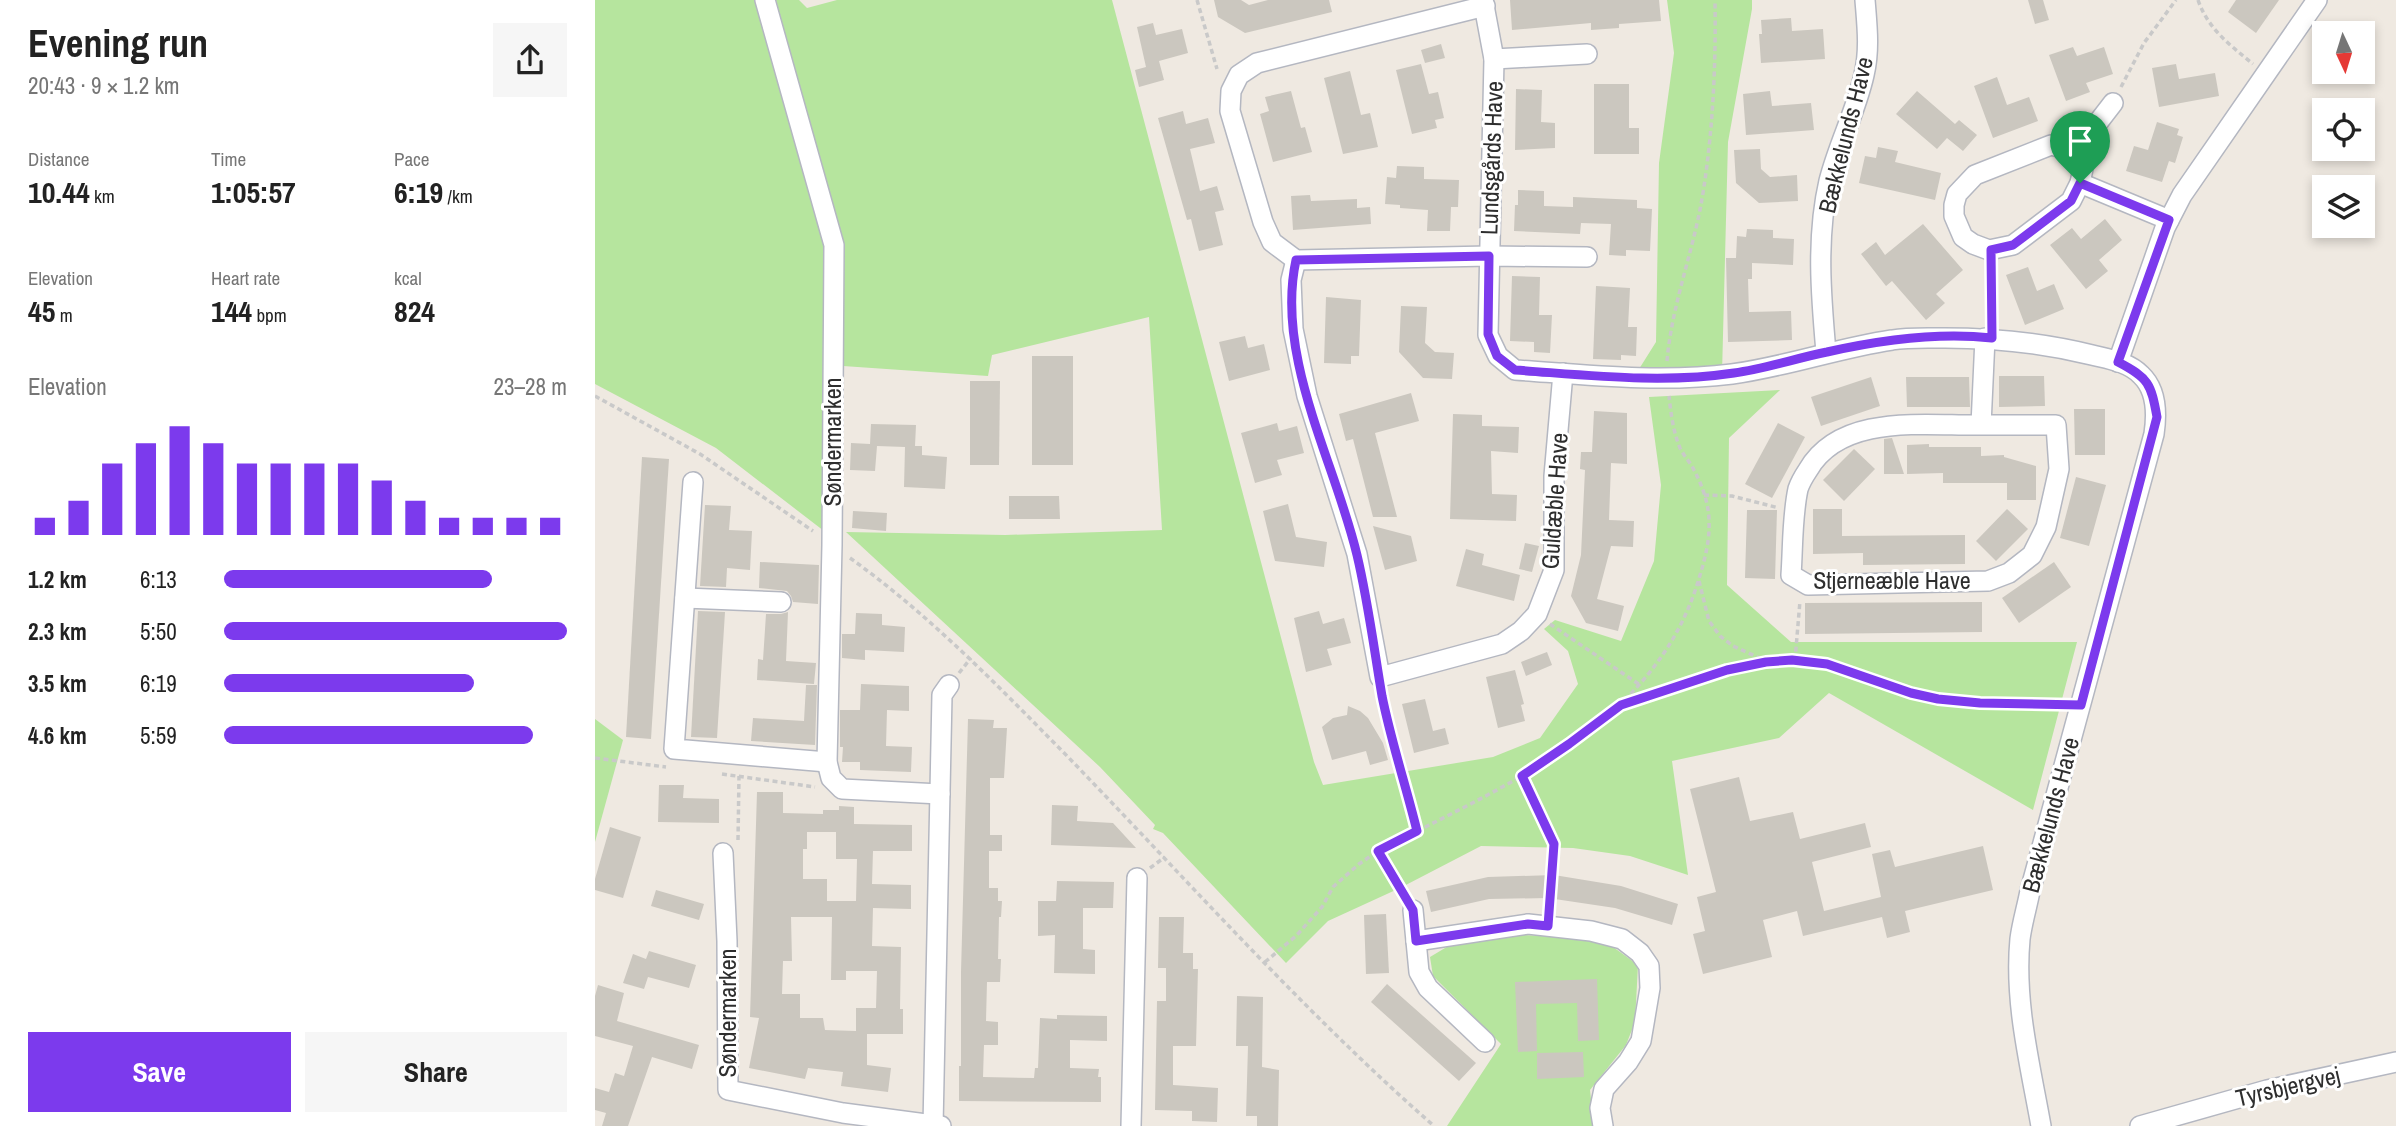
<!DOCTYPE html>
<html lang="en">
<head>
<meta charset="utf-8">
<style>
	body { margin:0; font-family:"Archivo Narrow",sans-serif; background:#f6f6f6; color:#222; height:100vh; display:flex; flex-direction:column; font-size:26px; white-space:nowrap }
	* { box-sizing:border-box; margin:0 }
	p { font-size:23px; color:#767676 }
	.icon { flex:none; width:38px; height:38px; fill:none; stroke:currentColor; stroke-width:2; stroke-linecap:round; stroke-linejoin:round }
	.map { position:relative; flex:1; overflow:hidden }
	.panel { display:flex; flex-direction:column; background:#fff; width:595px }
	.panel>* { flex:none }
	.needle { width:46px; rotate:176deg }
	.tools { position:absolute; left:1717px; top:21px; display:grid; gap:14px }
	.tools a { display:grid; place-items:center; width:63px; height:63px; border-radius:0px; background:#fff; box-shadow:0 4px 10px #0003; font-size:35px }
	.pin { position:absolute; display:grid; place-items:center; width:60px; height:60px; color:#fff; margin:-72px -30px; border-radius:50% 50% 50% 0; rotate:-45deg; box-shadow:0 0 7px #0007 }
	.pin .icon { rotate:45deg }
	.round { display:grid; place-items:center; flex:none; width:74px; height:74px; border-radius:0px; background:#f6f6f6 }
	.headline { display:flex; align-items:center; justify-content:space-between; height:119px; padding:0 28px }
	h1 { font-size:38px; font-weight:700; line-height:52px }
	.figures { display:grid; grid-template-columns:repeat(3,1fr); gap:10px; height:119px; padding:7px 28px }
	.figures div { display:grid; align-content:center }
	.figures b { font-size:30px; font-weight:700 }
	.figures small { font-size:19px; font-weight:400 }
	.figures p { font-size:19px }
	.chart { height:196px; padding:14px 28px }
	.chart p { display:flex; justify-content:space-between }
	.chart svg { width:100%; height:126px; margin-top:7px; stroke:#7c3aed; stroke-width:6 }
	.button { display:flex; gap:14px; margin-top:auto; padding:14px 28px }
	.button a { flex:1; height:80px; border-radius:0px; background:#7c3aed; color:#fff; font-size:28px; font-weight:700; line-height:80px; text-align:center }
	.button a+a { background:#f6f6f6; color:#222 }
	ul { padding:0 28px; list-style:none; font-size:23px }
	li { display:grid; grid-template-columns:112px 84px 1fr; align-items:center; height:52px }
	li i { height:18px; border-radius:9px; background:#7c3aed }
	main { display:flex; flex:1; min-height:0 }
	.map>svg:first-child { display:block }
	.green { fill:#b6e59e }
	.building { fill:#cbc7bf; fill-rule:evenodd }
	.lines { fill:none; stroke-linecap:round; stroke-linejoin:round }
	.minor-casing { stroke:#b4b7c1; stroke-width:22 }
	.path { stroke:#c9c9c9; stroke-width:3.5; stroke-dasharray:5 3.5; stroke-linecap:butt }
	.minor { stroke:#fff; stroke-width:19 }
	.route-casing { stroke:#fff; stroke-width:14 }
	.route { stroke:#7c3aed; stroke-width:9 }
	.labels { text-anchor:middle; stroke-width:6; stroke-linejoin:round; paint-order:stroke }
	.street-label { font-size:24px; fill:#2e2e2e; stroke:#fff }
</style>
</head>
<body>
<main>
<section class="panel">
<div class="headline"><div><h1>Evening run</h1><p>20:43 · 9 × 1.2 km</p></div><a class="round"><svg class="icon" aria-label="share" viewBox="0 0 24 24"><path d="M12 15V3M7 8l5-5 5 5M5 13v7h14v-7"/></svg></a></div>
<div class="figures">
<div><p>Distance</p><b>10.44<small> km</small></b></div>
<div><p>Time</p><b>1:05:57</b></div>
<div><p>Pace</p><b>6:19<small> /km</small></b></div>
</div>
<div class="figures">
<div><p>Elevation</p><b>45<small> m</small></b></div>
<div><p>Heart rate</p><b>144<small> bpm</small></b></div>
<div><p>kcal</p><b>824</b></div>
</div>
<div class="chart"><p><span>Elevation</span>23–28 m</p>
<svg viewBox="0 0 160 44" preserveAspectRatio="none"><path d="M5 44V38M15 44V32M25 44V19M35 44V12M45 44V6M55 44V12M65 44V19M75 44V19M85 44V19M95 44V19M105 44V25M115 44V32M125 44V38M135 44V38M145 44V38M155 44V38"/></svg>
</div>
<ul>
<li><b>1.2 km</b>6:13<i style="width:78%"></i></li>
<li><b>2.3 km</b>5:50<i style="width:100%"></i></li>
<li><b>3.5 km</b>6:19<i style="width:73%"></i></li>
<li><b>4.6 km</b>5:59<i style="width:90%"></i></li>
</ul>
<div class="button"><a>Save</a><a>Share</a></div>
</section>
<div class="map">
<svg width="1801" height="1126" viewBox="0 0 1801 1126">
	<rect width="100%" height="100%" fill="#efe9e1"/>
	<g class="green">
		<path d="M0 0H160L234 250 229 531 121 448 0 384Z"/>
		<path d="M181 0H204L212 8 242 0H517L719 762 728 785 898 757 945 738 983 684 973 651 949 629 960 620 1026 641 1059 561 1066 485 1054 397 1185 390 1134 438 1132 585 1196 642H1482L1438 810 1234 693 1184 738 1077 761 1093 875 1035 856 978 848 886 846 805 888 733 921 691 963 568 833 558 829 560 825 505 767 251 532 410 535 567 530 554 317 397 355 393 376 248 366 246 242Z"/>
		<path d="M1072 0H1157V9L1133 142 1127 374 1039 377 1061 342 1064 163 1079 53Z"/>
		<path d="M0 719 28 740 0 842Z"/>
		<path d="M929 935 1007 939 1043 965 1040 1022 1031 1045 995 1090 999 1126H852L906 1044 838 976 835 957 855 945Z"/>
	</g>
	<g class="building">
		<path d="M619 0H646L654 5 673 0H734L737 12 650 33 623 17Z"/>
		<path d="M915 0H1064L1066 21 1024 24V28L996 30V23L917 30Z"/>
		<path d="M1433 0H1448L1454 20 1440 24Z"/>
		<path d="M1641 0H1684L1661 33 1633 12Z"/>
		<path d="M1196 18 1197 31 1228 29 1230 59 1166 63 1164 34H1167L1166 20Z"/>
		<path d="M558 23 561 35 587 29 593 53 564 61 569 80 544 87 540 70 551 67 542 27Z"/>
		<path d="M846 44 850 58 830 63 826 50Z"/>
		<path d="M1478 47 1482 56 1509 47 1518 74 1491 83 1495 92 1471 101 1454 55Z"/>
		<path d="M826 64 834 94 843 92 849 118 840 120 842 128 817 134 801 70Z"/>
		<path d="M1581 64 1584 79 1620 73 1624 96 1564 107 1557 68Z"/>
		<path d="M755 71 766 115 775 113 783 147 748 154 729 78Z"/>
		<path d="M1402 77 1412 105 1434 97 1443 121 1398 138 1379 86Z"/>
		<path d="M999 84H1034V128H1044V154H999Z"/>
		<path d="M921 89 947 90 946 122 960 123V148L920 150Z"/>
		<path d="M696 91 706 128 710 127 717 152 678 162 665 114 674 111 670 97Z"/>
		<path d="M1175 91 1177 106 1216 103 1219 130 1151 135 1148 94Z"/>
		<path d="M1322 91 1360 124 1364 120 1382 135 1368 151 1352 138 1342 149 1301 114Z"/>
		<path d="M588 111 591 124 613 118 620 143 595 149 605 191 622 186 629 210 620 212 628 245 604 251 596 219 592 220 563 118Z"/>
		<path d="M1562 122 1584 129 1582 135 1588 137 1580 163 1574 161 1567 182 1531 171 1539 146 1553 150Z"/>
		<path d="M1283 147 1303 151 1300 162 1346 173 1340 200 1264 183 1270 156 1281 158Z"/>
		<path d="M1165 149 1166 169 1175 177 1202 175 1203 201 1164 203 1141 183 1139 150Z"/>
		<path d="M802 166 829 167V179L864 180 863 207H856L855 231H832L833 210 805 208V205L790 204 792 177 801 178Z"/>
		<path d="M923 190 949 191V206L978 207V197L1042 200V208L1057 209 1055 251 1031 250V256L1014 255 1016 224 986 223 985 234 919 231 920 205H923Z"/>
		<path d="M715 195 716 201 762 199V208L775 207 776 224 698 230 696 196Z"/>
		<path d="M1510 219 1527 240 1504 260 1513 271 1491 289 1455 245 1477 228 1486 239Z"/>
		<path d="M1328 224 1368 270 1341 294 1350 303 1331 320 1297 281 1291 286 1266 254 1281 242 1290 255Z"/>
		<path d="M1152 229 1178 230V238L1199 239 1198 265 1157 263V279H1153L1154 312 1196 311 1197 340 1133 342 1131 258H1141L1142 236 1151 237Z"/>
		<path d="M1433 267 1442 291 1459 284 1469 309 1430 325 1411 275Z"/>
		<path d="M917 276 945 277 944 315H957L955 353 939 352V342L915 341Z"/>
		<path d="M1001 286 1035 288 1033 327H1042L1041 356 1026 355V360L998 359Z"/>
		<path d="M731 297 766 300 764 356H756V364L729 363Z"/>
		<path d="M806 306 832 307 830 343 840 352 859 353 857 379 828 378 804 352Z"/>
		<path d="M650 336 653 348 669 344 675 370 634 381 624 342Z"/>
		<rect x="437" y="356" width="41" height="109"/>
		<path d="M1404 376H1449L1450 406 1404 407Z"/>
		<path d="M1276 377 1285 406 1226 426 1216 397Z"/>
		<path d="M1311 377H1374L1375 407H1312Z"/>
		<path d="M375 381H405L404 465H375Z"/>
		<path d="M816 393 824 421 780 433 802 517H778L758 439 751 441 744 414Z"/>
		<path d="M1479 409H1510V455H1480Z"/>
		<path d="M999 411 1032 413V464L1016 463 1014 520 1039 521 1038 547 1016 546 1002 599 1029 606 1023 631 991 623 976 596 986 555 990 470 985 469 986 452H997Z"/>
		<path d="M858 414 887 415V426L924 427 923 453 896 451 897 494 922 495 921 521 855 519Z"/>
		<path d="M682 423 684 431 702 426 709 453 682 460 687 475 660 483 646 433Z"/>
		<path d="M1183 423 1210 437 1177 498 1150 484Z"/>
		<path d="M276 424 321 425 320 446H327V455L352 457 350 489 309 487 310 447 282 446 280 471 255 470 256 443 275 444Z"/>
		<path d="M1297 438 1309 474H1289V439Z"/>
		<path d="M1334 444V447H1386V456L1409 455V457L1441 466V500H1412V483H1348V473L1312 474V445Z"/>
		<path d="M1259 449 1280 469 1249 501 1228 480Z"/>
		<path d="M47 457 74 459 56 739 31 737Z"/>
		<path d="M1481 477 1511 485 1494 546 1465 538Z"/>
		<path d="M414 496H464L465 519H414Z"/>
		<path d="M693 504 701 537 732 542 729 567 680 561 668 511Z"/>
		<path d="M110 505 136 506 134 530 157 531 155 570 132 568 131 587 105 586Z"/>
		<path d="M1218 509H1247V536L1370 535V564L1268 565V553L1218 554Z"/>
		<path d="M1412 509 1433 529 1401 561 1381 541Z"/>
		<path d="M1152 510H1182L1180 579 1150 578Z"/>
		<path d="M258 511 292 513 291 531 257 528Z"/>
		<path d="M778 526 816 536 822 561 790 570Z"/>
		<path d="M930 543 944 546 937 572 924 569Z"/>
		<path d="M871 549 889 554 887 565 925 575 919 601 861 586Z"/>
		<path d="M165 562 224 565 223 604 198 602 196 596 192 591 164 588Z"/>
		<path d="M1459 562 1476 587 1424 623 1407 598Z"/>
		<path d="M1387 602V632L1210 634V603Z"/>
		<path d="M103 611 130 612 122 738 96 737Z"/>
		<path d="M724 611 728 624 749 618 756 643 732 649 737 665 711 672 699 618Z"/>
		<path d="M193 612 191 661 221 663 219 684 162 680 163 659 168 660 171 614H186Z"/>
		<path d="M261 613 287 614V625L310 627 309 652 270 650V660L247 658V634H260Z"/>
		<path d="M952 652 957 665 931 676 926 662Z"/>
		<path d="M920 670 929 704 926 705 930 721 903 728 891 677Z"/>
		<path d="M266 684 314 686V711L292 710 291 746 317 747 316 772 265 770V762H247L248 747H245V710H265Z"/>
		<path d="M211 685H222L220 745 156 741 158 718 209 721Z"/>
		<path d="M830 699 838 731 850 728 854 744 819 753 807 704Z"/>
		<path d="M753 706 765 711 773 718 788 743 793 760 775 765 771 751 737 760 727 727 738 718 752 715Z"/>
		<path d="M373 719 399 720 398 728H412L409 778H395V835H407V851H394V888H403V901H407L406 917H404L403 959H406L405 982H392L391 1021 403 1022V1045H389L388 1077 439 1078 440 1068H443L445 1018 462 1019V1015L512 1016V1041L475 1040V1068L504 1069 503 1077H506V1102L364 1101V1066H366V972Z"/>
		<path d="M1144 777 1155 821 1198 812 1205 839 1270 823 1276 847 1217 862 1229 911 1286 897 1277 854 1295 850 1300 867 1388 846 1398 890 1310 911 1315 932 1292 938 1287 917 1208 936 1202 911 1168 920 1177 957 1108 974 1098 934 1110 931 1102 897 1121 892 1095 789Z"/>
		<path d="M64 785H89L88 798 124 799V823L63 822Z"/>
		<path d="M162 792H188V813L228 814V810H244V806L259 807V824L317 825V851H278L277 884 316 885V909L278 908 277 946 306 947 305 1009H308V1034H272V1065L296 1068 293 1092 246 1086 248 1072 213 1068 210 1079 154 1068 164 1018 155 1017ZM212 832H241V859H262L261 901H232V879H208V849H212ZM196 917H237L236 980H251V971H282L281 1008H261V1031L230 1030 228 1018H205V994H187L188 961H197Z"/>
		<path d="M457 805 483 806 482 821 518 823 541 848 456 845Z"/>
		<path d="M15 827 46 837 28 898 0 890V879Z"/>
		<path d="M959 875 1026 886 1083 904 1077 925 1020 908 953 898 894 899 836 912 831 891 893 877Z"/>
		<path d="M462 881 519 882 518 908H488V949L500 950V974L459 973 460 935 443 936V901H461Z"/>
		<path d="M61 890 109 904 104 920 56 906Z"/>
		<path d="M791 914 794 973 771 974 769 915Z"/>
		<path d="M564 917H589L588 953H598V969H603L601 1046H578V1085L623 1088 622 1122 597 1121V1111L560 1110 562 1001H571V968H563Z"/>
		<path d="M54 951 101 965 94 988 53 977 49 989 28 983 38 954 51 959Z"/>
		<path d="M1002 979 1004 1040 983 1041 982 1003 941 1004 942 1051 923 1052 920 982Z"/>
		<path d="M792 984 881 1063 864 1081 776 1002Z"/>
		<path d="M3 985 29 993 22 1021 104 1045 97 1069 57 1057 33 1126H7L11 1113 0 1110V1088L14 1092 20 1073 29 1076 38 1046 0 1036V996Z"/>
		<path d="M642 996 668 997 667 1067 684 1070 683 1126H662V1116H651L653 1046H641Z"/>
		<path d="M988 1052 989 1077 942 1079V1053Z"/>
	</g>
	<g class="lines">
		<defs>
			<g id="minor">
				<path d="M170 0 239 245 237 545 232 762 236 778 247 789 345 794"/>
				<path d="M888 0 899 59 893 335 903 356 920 370C992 375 1065 383 1137 374 1190 367 1243 348 1297 340 1314 337 1333 338 1350 338 1401 338 1448 343 1497 355 1513 359 1534 362 1546 375 1562 390 1562 414 1559 434L1435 891C1432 907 1427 923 1425 939 1419 1002 1435 1064 1446 1126"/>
				<path d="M890 6 662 63 644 75 636 91 635 111 668 222 677 242 701 260 894 256 992 257"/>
				<path d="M899 59 992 54"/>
				<path d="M1481 151 1489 164 1485 183 1476 201 1418 245 1394 250 1378 244 1368 237 1359 216V205L1362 194 1380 175 1456 145 1481 151 1518 103"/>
				<path d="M1485 183 1574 220"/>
				<path d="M701 260 696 280 698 329 712 396 762 554 785 677 907 644 926 631 942 614 959 570V476L968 373"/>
				<path d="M1231 352C1226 296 1221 237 1234 181 1243 145 1261 111 1269 75 1275 50 1272 25 1270 0"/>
				<path d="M1523 362 1570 228 1587 195 1722 0"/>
				<path d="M1386 425H1461L1464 469 1451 527 1437 555 1414 573 1393 581 1213 585 1196 575C1198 547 1197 517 1203 489 1205 483 1209 476 1213 470 1246 413 1330 426 1386 425L1390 338"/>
				<path d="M98 482 79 749 232 762"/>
				<path d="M90 598 186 602"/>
				<path d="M128 853 132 941 133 1090 248 1113 346 1126"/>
				<path d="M818 910 824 972 833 988 890 1042"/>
				<path d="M821 941 933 924 996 931 1027 939 1045 953 1054 966 1055 988 1046 1041 1033 1062 1009 1089 1005 1108 1008 1126"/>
				<path d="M338 1126 347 695 354 685"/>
				<path d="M536 1126 542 878"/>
				<path d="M1545 1126 1672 1090 1801 1062"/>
			</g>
		</defs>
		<use href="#minor" class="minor-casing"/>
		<g class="path">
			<path d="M602 0 622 69"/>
			<path d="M1603 0C1613 29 1635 45 1658 64"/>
			<path d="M1526 87 1549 43 1581 0"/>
			<path d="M1396 267 1397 322"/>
			<path d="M1072 361C1077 303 1099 250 1108 193 1118 130 1121 64 1120 0"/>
			<path d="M0 396 105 454 218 531"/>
			<path d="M1109 495 1137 496 1184 508"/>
			<path d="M255 558C336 616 405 688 474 758 594 882 709 1012 839 1126"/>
			<path d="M1104 581 1114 621 1125 636 1138 646 1171 661 1197 660 1232 664 1316 693 1343 699 1385 703 1468 705"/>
			<path d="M955 624 1045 685"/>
			<path d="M1200 660 1205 601"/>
			<path d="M364 673 376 658"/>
			<path d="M787 694 822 831"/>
			<path d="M1029 704 1132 670 1169 662"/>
			<path d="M0 758 71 767"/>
			<path d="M127 774 220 787"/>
			<path d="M927 776 959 844 955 907"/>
			<path d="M143 840 144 776"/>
			<path d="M783 851 809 896"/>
			<path d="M555 868 570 857"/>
			<path d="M670 962 701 936 727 907 738 887 764 864 783 851C904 788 1054 729 1101 588 1108 566 1115 544 1114 521 1114 504 1107 485 1099 470 1095 462 1089 456 1085 448 1078 431 1076 414 1074 396"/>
		</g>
		<use href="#minor" class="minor"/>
	</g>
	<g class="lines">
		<defs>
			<path id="route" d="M1485 183 1574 220 1523 362C1554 378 1556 384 1562 417L1486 705 1385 703 1343 699 1316 693 1232 664 1197 660 1171 662 1132 670 1026 705 974 744 927 776 959 844 953 926 933 924 821 941 818 910 783 851 822 831C811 786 796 741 787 696 779 649 773 601 762 555 740 462 680 357 701 260L894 256 893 334 902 356 920 370C992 375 1066 384 1139 373 1171 369 1201 358 1232 352 1285 340 1343 332 1397 338L1396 250 1418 245 1476 201Z"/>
		</defs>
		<use href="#route" class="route-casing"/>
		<use href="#route" class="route"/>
	</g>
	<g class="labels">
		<g class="street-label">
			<text transform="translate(1251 135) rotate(-76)" y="8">Bækkelunds Have</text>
			<text transform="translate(897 158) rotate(-88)" y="8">Lundsgårds Have</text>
			<text transform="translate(238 442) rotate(-90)" y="8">Søndermarken</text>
			<text transform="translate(960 501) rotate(-86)" y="8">Guldæble Have</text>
			<text x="1297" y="589">Stjerneæble Have</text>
			<text transform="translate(1456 815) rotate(-75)" y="8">Bækkelunds Have</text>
			<text transform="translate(133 1013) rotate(-90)" y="8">Søndermarken</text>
			<text transform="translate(1693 1087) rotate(-13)" y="8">Tyrsbjergvej</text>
		</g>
	</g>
</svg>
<div class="tools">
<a><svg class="needle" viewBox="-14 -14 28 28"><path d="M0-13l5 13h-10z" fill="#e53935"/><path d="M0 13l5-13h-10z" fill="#767676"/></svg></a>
<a><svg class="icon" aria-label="locate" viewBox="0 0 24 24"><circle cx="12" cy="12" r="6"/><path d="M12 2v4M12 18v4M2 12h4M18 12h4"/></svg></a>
<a><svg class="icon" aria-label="layers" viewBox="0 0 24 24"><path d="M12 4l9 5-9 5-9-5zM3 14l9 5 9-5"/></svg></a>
</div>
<div class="pin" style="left:1485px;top:183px;background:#1e9e55"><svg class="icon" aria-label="arrive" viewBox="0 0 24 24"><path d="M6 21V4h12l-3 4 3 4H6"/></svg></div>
</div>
</main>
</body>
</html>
